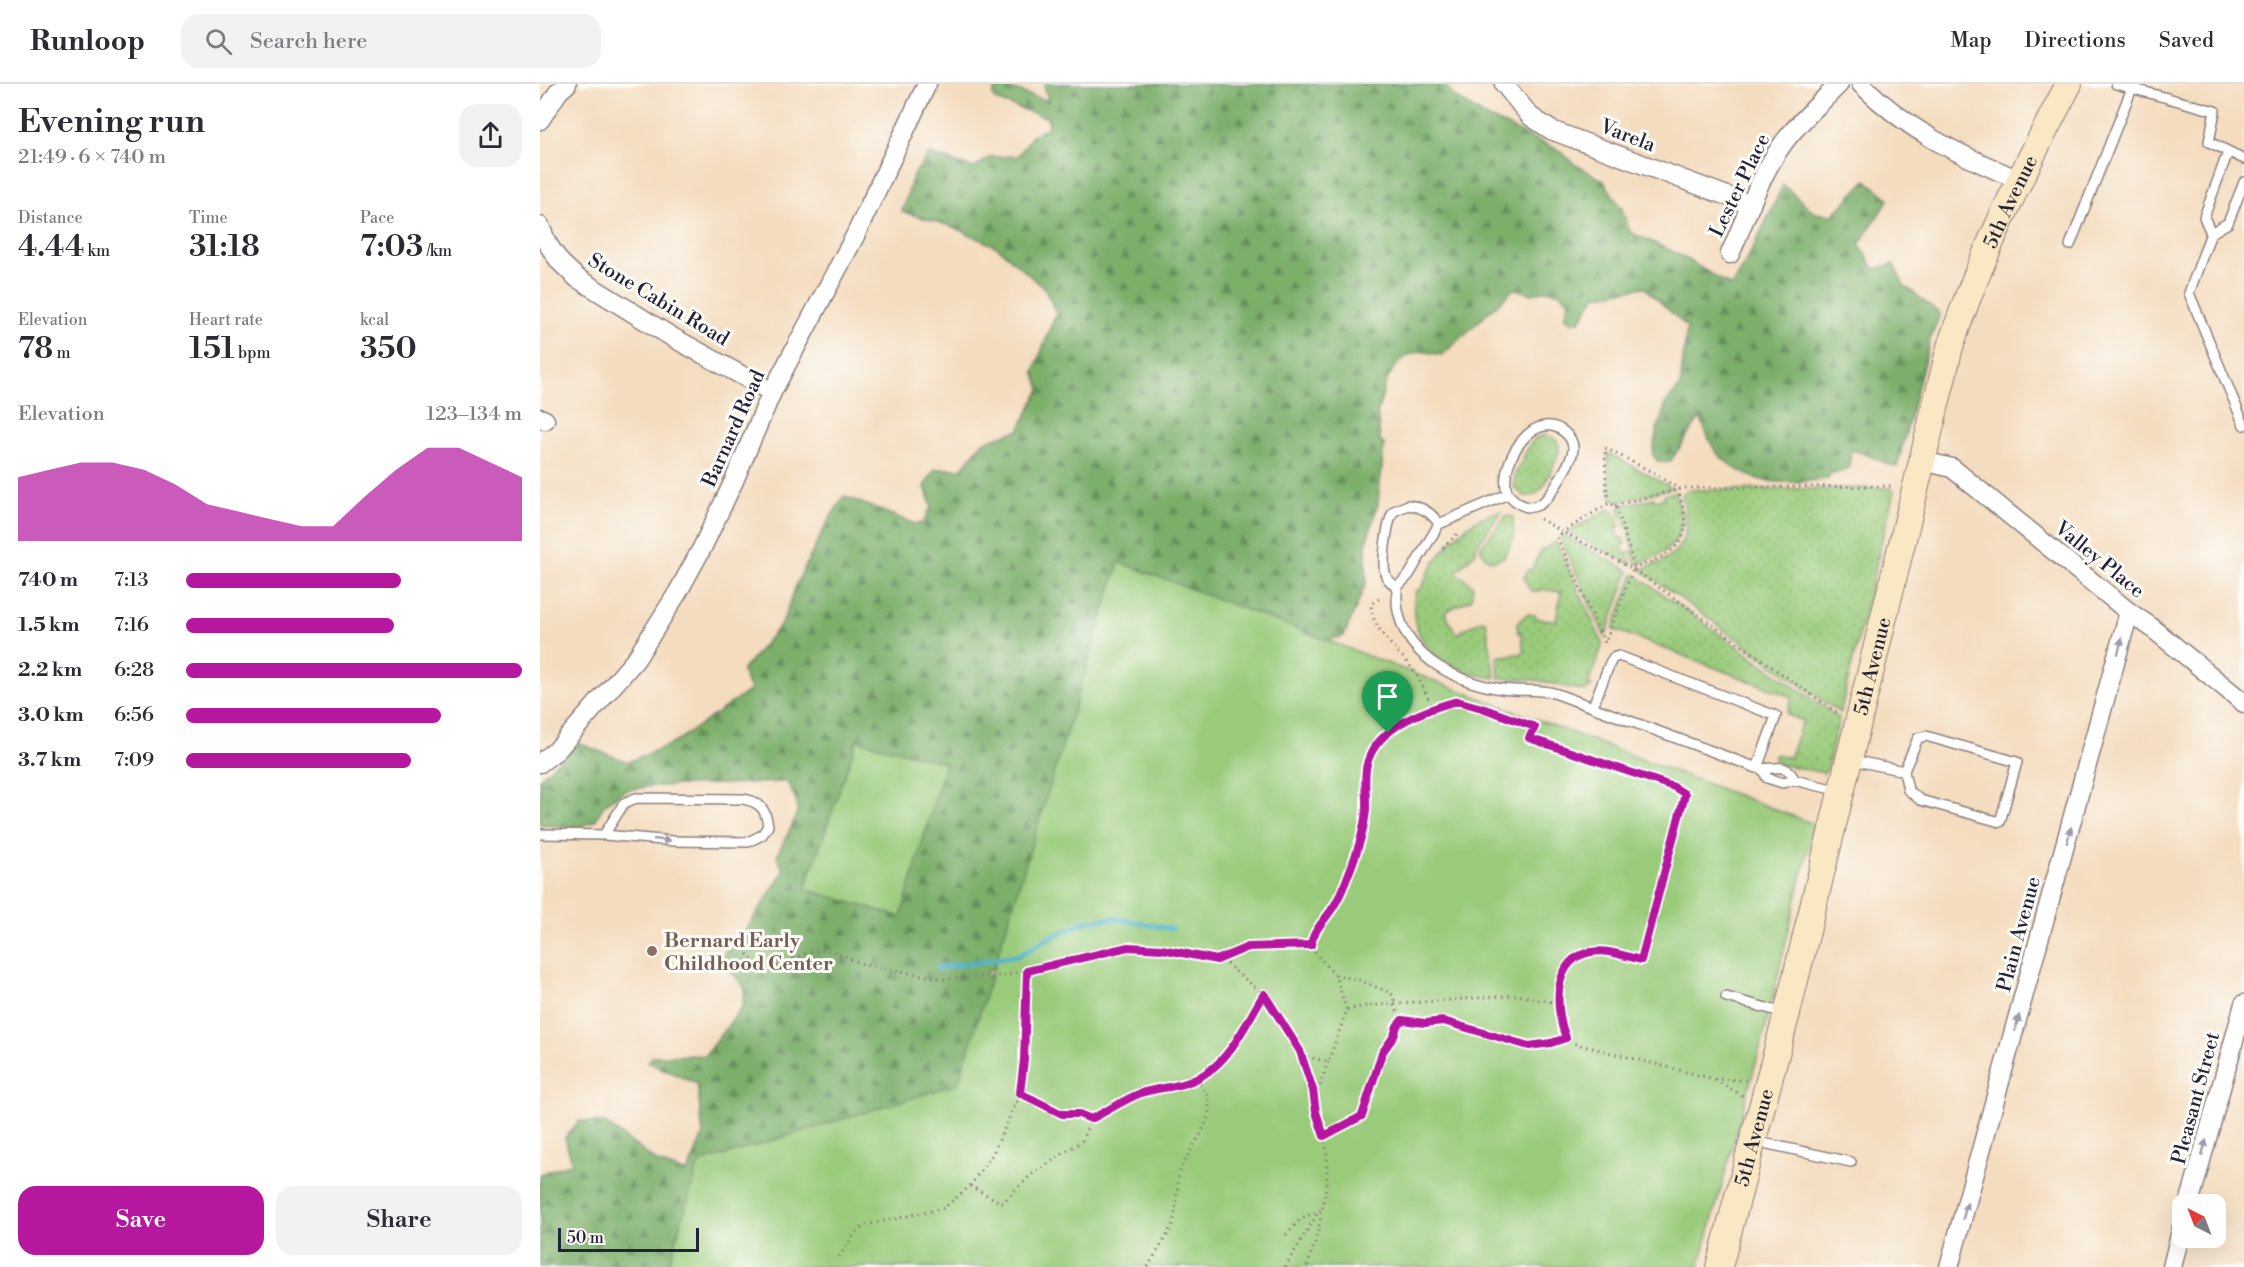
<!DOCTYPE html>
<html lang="en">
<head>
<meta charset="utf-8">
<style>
	body { margin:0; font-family:"Libre Bodoni",serif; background:#f2f2f3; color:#2b2b33; height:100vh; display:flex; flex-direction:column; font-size:22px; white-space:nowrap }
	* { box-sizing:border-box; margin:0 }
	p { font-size:20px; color:#7c7c81 }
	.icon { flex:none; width:33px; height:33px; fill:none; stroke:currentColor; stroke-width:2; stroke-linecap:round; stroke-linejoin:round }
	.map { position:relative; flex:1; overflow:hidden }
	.sheet { display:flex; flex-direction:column; background:#fff; width:540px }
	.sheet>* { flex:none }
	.needle { width:39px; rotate:318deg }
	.tools { position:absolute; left:1632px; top:1110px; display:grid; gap:12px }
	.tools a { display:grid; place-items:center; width:54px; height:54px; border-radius:12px; background:#fff; box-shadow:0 6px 24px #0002; font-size:30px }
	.scale { position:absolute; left:18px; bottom:15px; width:141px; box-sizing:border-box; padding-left:6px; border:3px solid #22223b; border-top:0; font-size:16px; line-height:21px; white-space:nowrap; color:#22223b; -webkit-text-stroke:4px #fdfcf7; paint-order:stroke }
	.pin { position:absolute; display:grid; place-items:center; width:51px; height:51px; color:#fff; margin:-62px -26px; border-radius:50% 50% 50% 0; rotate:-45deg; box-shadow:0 0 6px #0007 }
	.pin .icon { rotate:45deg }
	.round { display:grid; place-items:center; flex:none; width:63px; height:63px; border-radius:18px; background:#f2f2f3 }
	.summary { display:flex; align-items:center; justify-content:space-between; height:102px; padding:0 18px }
	h1 { font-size:33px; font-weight:600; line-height:45px }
	.metrics { display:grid; grid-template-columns:repeat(3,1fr); gap:9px; height:102px; padding:6px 18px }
	.metrics div { display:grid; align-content:center }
	.metrics b { font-size:30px; font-weight:600 }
	.metrics small { font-size:16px; font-weight:400 }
	.metrics p { font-size:16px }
	.chart { height:168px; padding:12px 18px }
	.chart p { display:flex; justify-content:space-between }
	.chart svg { width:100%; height:108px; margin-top:6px; fill:#b5179e; opacity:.7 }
	.action { display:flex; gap:12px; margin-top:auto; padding:12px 18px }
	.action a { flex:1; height:69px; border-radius:18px; background:#b5179e; color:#fff; font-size:24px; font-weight:600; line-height:69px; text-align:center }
	.action a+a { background:#f2f2f3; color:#2b2b33 }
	ul { padding:0 18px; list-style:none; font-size:20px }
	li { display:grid; grid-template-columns:96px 72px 1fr; align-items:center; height:45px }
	li i { height:15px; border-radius:8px; background:#b5179e }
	header { display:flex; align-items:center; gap:36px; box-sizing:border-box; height:84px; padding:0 30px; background:#fff; border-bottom:2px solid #e1e1e2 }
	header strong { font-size:28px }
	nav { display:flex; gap:33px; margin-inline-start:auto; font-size:21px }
	.search { width:420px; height:54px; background:#f2f2f3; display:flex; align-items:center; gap:15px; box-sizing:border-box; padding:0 21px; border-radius:18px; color:#7c7c81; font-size:22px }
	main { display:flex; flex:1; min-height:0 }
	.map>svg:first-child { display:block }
	.grass { fill:url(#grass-dots); stroke:#5e765a; stroke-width:1.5 }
	.forest { fill:url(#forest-firs); stroke:#4e6852; stroke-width:1.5 }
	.green { fill:#9acb7a; stroke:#5e765a; stroke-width:1.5 }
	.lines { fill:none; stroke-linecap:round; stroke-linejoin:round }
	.stream { stroke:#4fb3ce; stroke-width:5 }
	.lane-casing { stroke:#8b7f7c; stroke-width:12 }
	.street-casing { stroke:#8b7f7c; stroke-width:21 }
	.secondary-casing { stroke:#8b7f7c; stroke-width:28 }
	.path { stroke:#8b7f7c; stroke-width:3; stroke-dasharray:1.5 4.5; stroke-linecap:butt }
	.lane { stroke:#fff; stroke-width:9 }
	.street { stroke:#fff; stroke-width:18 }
	.secondary { stroke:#fae7c3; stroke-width:26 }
	.oneway { fill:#9c9ca7 }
	.route-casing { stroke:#fff; stroke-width:12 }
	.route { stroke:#b5179e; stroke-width:8 }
	.education-dot { fill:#8d6e63; stroke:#fdfcf7; stroke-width:2 }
	.labels { text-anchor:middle; stroke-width:6; stroke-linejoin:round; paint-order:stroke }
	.street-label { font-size:20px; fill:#22223b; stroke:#fdfcf7 }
	.education-label { font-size:20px; font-weight:bold; fill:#785e54; stroke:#fdfcf7; text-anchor:start }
</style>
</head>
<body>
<header>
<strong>Runloop</strong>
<div class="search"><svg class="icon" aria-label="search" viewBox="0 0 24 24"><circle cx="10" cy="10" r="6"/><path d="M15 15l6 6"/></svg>Search here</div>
<nav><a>Map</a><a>Directions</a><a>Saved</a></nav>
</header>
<main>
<section class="sheet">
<div class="summary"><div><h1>Evening run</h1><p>21:49 · 6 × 740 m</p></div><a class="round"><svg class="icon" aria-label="share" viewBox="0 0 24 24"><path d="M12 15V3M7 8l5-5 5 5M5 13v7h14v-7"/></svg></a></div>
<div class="metrics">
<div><p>Distance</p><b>4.44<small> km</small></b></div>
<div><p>Time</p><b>31:18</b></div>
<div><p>Pace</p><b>7:03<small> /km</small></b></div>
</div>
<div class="metrics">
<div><p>Elevation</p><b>78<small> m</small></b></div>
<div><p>Heart rate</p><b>151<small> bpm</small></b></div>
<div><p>kcal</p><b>350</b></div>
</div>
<div class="chart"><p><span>Elevation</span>123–134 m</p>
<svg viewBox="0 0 160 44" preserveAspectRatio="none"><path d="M0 44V18L10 15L20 12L30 12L40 15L50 21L60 29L70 32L80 35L90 38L100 38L110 26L120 15L130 6L140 6L150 12L160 18V44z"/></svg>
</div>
<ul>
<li><b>740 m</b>7:13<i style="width:64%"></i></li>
<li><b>1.5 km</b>7:16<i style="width:62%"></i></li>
<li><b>2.2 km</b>6:28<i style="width:100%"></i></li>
<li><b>3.0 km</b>6:56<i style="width:76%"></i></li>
<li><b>3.7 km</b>7:09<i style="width:67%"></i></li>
</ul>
<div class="action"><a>Save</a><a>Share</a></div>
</section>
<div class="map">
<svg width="1704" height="1183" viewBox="0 0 1704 1183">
	<defs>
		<pattern id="grass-dots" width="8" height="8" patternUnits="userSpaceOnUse" patternTransform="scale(1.5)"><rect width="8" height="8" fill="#9acb7a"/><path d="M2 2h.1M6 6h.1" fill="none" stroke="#84ae6a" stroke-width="1.8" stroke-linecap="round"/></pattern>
		<pattern id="forest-firs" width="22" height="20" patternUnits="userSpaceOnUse" patternTransform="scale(1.5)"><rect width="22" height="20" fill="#7baf6a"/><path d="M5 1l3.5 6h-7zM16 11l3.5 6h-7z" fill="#648e58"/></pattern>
	</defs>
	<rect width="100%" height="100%" fill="#fdfcf7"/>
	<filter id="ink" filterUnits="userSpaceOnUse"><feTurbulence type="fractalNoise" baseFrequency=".0167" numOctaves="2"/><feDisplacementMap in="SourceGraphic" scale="12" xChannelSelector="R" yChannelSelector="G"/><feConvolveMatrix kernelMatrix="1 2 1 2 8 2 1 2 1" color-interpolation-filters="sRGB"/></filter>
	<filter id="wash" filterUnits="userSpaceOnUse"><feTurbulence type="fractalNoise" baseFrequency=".008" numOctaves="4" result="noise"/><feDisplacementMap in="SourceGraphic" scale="24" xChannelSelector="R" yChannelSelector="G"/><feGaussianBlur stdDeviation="1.35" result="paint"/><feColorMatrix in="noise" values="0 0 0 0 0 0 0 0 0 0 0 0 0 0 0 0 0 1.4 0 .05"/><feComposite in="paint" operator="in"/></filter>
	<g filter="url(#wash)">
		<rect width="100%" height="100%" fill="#f4dcbe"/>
		<g class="grass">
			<path d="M1005 351C1028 356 1017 375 1010 389 1007 396 1004 405 997 409 993 413 989 412 984 412L974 403 975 390 991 359 997 353Z"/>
			<path d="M1068 369 1133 404 1082 417 1073 416 1069 406Z"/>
			<path d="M1351 404 1354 407 1300 629 1101 486C1106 482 1115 481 1122 477 1151 462 1148 438 1142 411L1149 406Z"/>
			<path d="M1135 408C1138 417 1142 427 1142 436 1142 462 1117 474 1096 480L1091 467 1095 466 1088 452 1091 451 1088 441 1085 442 1079 425 1081 422 1114 414 1115 417 1124 414V411Z"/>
			<path d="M1069 425 1075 429 1080 443 1076 444 1079 454H1083L1085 460 1082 461 1084 470 1088 469 1091 481 1028 448Z"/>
			<path d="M961 428 936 463V468L916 488 933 502 931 515 905 528 916 550 942 536 946 538 955 594C907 588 863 560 876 506L880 507C891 476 926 431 961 428Z"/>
			<path d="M966 432 973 433 974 454 964 473 953 477 946 474 940 464Z"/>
			<path d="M1023 451 1089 487 1065 553 1020 454Z"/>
			<path d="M1016 457 1062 558 1061 565 1048 600 1052 602 1045 607 996 596 959 594 957 573 984 569 981 548 978 549 977 539 987 530 995 531 996 534 1016 537 1021 508 1000 505 999 508 990 506 984 494 988 485 991 487 1000 468Z"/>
			<path d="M1094 490 1299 634 1287 685 1284 689 1240 680 1234 676V672L1237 670 1249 674 1263 637 1247 630 1252 613 1073 545Z"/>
		</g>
		<path class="forest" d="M504 0H904L915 13 943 31 1021 67 1034 80 1063 96 1082 125 1090 148 1138 170 1192 203 1215 160 1243 101 1275 129 1293 131 1326 96 1349 115 1319 160 1334 185 1353 180 1364 201 1400 230 1390 256 1357 383C1340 379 1329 369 1311 366L1309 382 1302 388 1290 389 1288 395C1244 399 1213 405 1179 371 1170 362 1165 345 1160 333L1130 378H1118L1112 370 1117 345 1123 332 1125 320 1140 302 1147 243 1104 203 1055 212 1040 237 1033 239 1025 233 1029 218 1021 209 1005 206 993 210 974 205 902 271C895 270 886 267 879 268 861 270 849 289 844 304 841 313 842 319 837 326L840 356 844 361 838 420 826 460V499L804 552 765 562 467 872 447 889 454 898 396 1183H0V1090L32 1079 25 1054 39 1037 65 1039 119 1079 147 1089 163 1051 157 1000 108 978 113 972 165 971 202 923 205 904 181 875 186 866 206 846 244 787 237 773C241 758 259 737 257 720 256 713 250 704 247 698L113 702 86 706 64 721 55 737 39 743 0 741V694L38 659 88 678 134 659 210 606 202 587 242 539 257 499 288 437 304 412 375 440 383 439 391 423 385 401 395 385H421L443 358 479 346 500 305 494 287 516 229 505 205 457 163 408 141 362 128 373 92 389 70 434 84 450 73 478 72 492 52 508 43V34L455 16 453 10 456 4 462 2 508 17Z"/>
		<g class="green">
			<path d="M579 478 1274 740 1223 953 1159 1183H128L159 1079 418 1000Z"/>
			<path d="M317 656 405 679 361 833 265 805Z"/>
		</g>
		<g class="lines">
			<path class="stream" d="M397 884 477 872 509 854 547 837 574 834 632 845"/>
		</g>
	</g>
	<g filter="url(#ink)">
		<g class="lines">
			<defs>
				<g id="lane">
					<path d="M1576 0 1675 27 1669 58 1704 75"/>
					<path d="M1704 98 1688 139 1671 149 1649 209 1704 341"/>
					<path d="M1671 149 1664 133 1688 68"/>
					<path d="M1530 161 1592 4"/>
					<path d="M868 421C882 423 891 428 899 440L869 491 857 503C851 499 846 495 845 489 842 477 847 436 854 427Z"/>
					<path d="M899 440 968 410C993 438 1009 416 1022 391 1026 384 1032 375 1033 366 1034 352 1018 340 1005 342 981 344 958 389 968 410"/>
					<path d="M857 503C857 512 856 521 859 531 870 576 920 599 962 605 981 608 999 604 1017 610L1217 684C1229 688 1248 675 1254 696"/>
					<path d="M1053 622 1070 579 1073 574 1079 572 1236 632 1217 684"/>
					<path d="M1312 676 1364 687 1378 654 1386 652 1477 678 1460 738 1380 716 1368 706 1364 687"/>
					<path d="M1223 686 1227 694 1243 699 1254 696 1300 707"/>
					<path d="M0 750 64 751 133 757 208 758 222 751 228 742C226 725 220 718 203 715L96 714 84 719 64 751"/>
					<path d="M1186 913 1245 929"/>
					<path d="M1214 1057 1311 1078"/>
				</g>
				<g id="street">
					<path d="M964 0 990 32 1011 46 1211 121"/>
					<path d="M1321 0C1369 48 1418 70 1479 96"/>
					<path d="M0 36 19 7 27 0"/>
					<path d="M0 142 7 159 20 178 37 194 132 253 232 308"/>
					<path d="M1190 170C1206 134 1219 93 1242 61 1258 38 1280 20 1299 0"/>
					<path d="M0 334 5 336"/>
					<path d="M1383 377 1412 384 1589 528 1611 543 1704 619"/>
					<path d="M0 679 17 666 96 575 138 508 162 464 193 399 232 308 315 152 387 0"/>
					<path d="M1649 1120 1704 920"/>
					<path d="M1409 1183 1589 528"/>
					<path d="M1632 1183 1642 1143"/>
				</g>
				<g id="secondary">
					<path id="s1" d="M1179 1183 1247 929 1410 263C1440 172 1484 85 1529 0"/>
				</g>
			</defs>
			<use href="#lane" class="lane-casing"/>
			<use href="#street" class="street-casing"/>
			<use href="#secondary" class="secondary-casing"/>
			<g class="path">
				<path d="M1075 421 1145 404 1353 402"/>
				<path d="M1000 435 1023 448 1069 419"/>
				<path d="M903 464 919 448"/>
				<path d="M1093 485C1115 475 1145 469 1145 438 1145 427 1140 416 1139 405L1116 390 1065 364 1066 399 1069 419 1076 422 1094 482 1093 485 1065 559 1017 453 1023 448 1093 485 1299 630"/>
				<path d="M839 515 831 520C831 545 857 565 871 583 880 595 886 611 893 624"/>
				<path d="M207 870 216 880 226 885 234 884 269 868 280 866 292 867 325 881 404 895 463 892 588 863 622 865 684 878 728 914 760 967 773 1006 776 1028 787 1067V1098L778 1148 767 1183"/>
				<path d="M677 876 708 863 771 861C773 846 786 836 793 823 803 807 810 790 815 772 820 758 824 743 826 728 828 712 823 695 827 678 835 651 894 613 922 617 943 620 974 635 995 643L989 654 1134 703 1145 710 1101 876C1089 873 1076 868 1064 867 1035 866 1014 892 1017 920 1018 925 1020 929 1022 934 1024 944 1023 953 1032 959L1174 995 1206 996"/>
				<path d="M795 891 819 896 851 909 854 913V921L862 936 884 939 902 937 989 961 1011 959 1026 954"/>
				<path d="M807 926 826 922 977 911 1017 919"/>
				<path d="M761 971 788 978 807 926 795 891 778 872 771 861"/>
				<path d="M1175 996 1203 1012"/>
				<path d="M480 1009 522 1030 539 1031 551 1034"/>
				<path d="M776 1013 788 978"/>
				<path d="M784 1052 822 1032 842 969 854 952 857 942 862 936"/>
				<path d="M430 1102 453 1069 482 1006 487 887"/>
				<path d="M746 1151 760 1136 777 1127"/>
				<path d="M299 1173 316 1148 326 1141 404 1124 430 1102 462 1119 491 1091 542 1057 551 1035 571 1023 600 1010 655 995 664 991 693 961 724 910"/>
				<path d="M608 1183C615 1169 631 1149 634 1135 638 1119 635 1100 641 1085 653 1055 689 1025 655 995"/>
				<path d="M745 1183 779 1127 783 1125"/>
			</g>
			<use href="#lane" class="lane"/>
			<use href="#street" class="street"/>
			<use href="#secondary" class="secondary"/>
		</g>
		<defs><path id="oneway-solid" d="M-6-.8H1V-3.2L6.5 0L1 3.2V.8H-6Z" transform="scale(1.5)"/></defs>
		<g class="oneway">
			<use href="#oneway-solid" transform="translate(1580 562) rotate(-76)"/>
			<use href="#oneway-solid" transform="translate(1529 751) rotate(-75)"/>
			<use href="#oneway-solid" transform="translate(122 756) rotate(6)"/>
			<use href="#oneway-solid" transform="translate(1477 939) rotate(-75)"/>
			<use href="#oneway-solid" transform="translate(1664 1064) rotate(-75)"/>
			<use href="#oneway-solid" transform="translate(1425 1127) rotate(-75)"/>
		</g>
	</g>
	<g class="lines" filter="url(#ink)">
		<defs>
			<path id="route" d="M917 617 942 624 995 643 989 654 1134 703 1145 710 1101 876C1084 872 1068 865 1051 868 1011 875 1015 926 1026 954L1011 959 989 962 903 937 885 939 862 936 857 942 854 952 842 969 822 1032 784 1052 776 1028 773 1006 760 967 724 910C707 937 692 974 663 991 646 1003 620 1003 601 1009 583 1016 568 1027 551 1035L539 1030H522L480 1009 484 976 487 887 588 863 622 865 677 876 708 863 771 861C773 846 786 835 794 822 800 812 805 800 809 789 817 769 824 748 826 726 827 711 823 695 827 680 836 644 884 626 917 617Z"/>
		</defs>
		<use href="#route" class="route-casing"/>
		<use href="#route" class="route"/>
	</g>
	<circle class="education-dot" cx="112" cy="867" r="6"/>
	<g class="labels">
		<g class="street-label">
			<text transform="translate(1088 51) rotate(21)" y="7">Varela</text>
			<text transform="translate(1199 101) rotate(-64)" y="7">Lester Place</text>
			<text dy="7" stroke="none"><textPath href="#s1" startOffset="1106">5th Avenue</textPath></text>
			<text transform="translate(119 215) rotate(31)" y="7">Stone Cabin Road</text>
			<text transform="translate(193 344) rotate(-66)" y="7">Barnard Road</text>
			<text transform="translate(1560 475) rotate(39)" y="7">Valley Place</text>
			<text dy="7" stroke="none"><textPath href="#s1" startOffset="620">5th Avenue</textPath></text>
			<text transform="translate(1478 850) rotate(-75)" y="7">Plain Avenue</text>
			<text transform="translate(1655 1014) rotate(-75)" y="7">Pleasant Street</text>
			<text dy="7" stroke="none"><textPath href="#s1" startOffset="134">5th Avenue</textPath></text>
		</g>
		<g class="education-label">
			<text x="124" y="863">Bernard Early<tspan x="124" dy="23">Childhood Center</tspan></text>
		</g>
	</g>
</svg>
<div class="tools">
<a><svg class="needle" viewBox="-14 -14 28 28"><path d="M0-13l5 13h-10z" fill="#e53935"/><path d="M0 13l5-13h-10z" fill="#7c7c81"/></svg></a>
</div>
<div class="scale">50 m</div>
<div class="pin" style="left:848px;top:649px;background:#1e9e55"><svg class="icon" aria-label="arrive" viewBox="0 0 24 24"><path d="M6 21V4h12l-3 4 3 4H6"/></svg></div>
</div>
</main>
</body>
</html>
